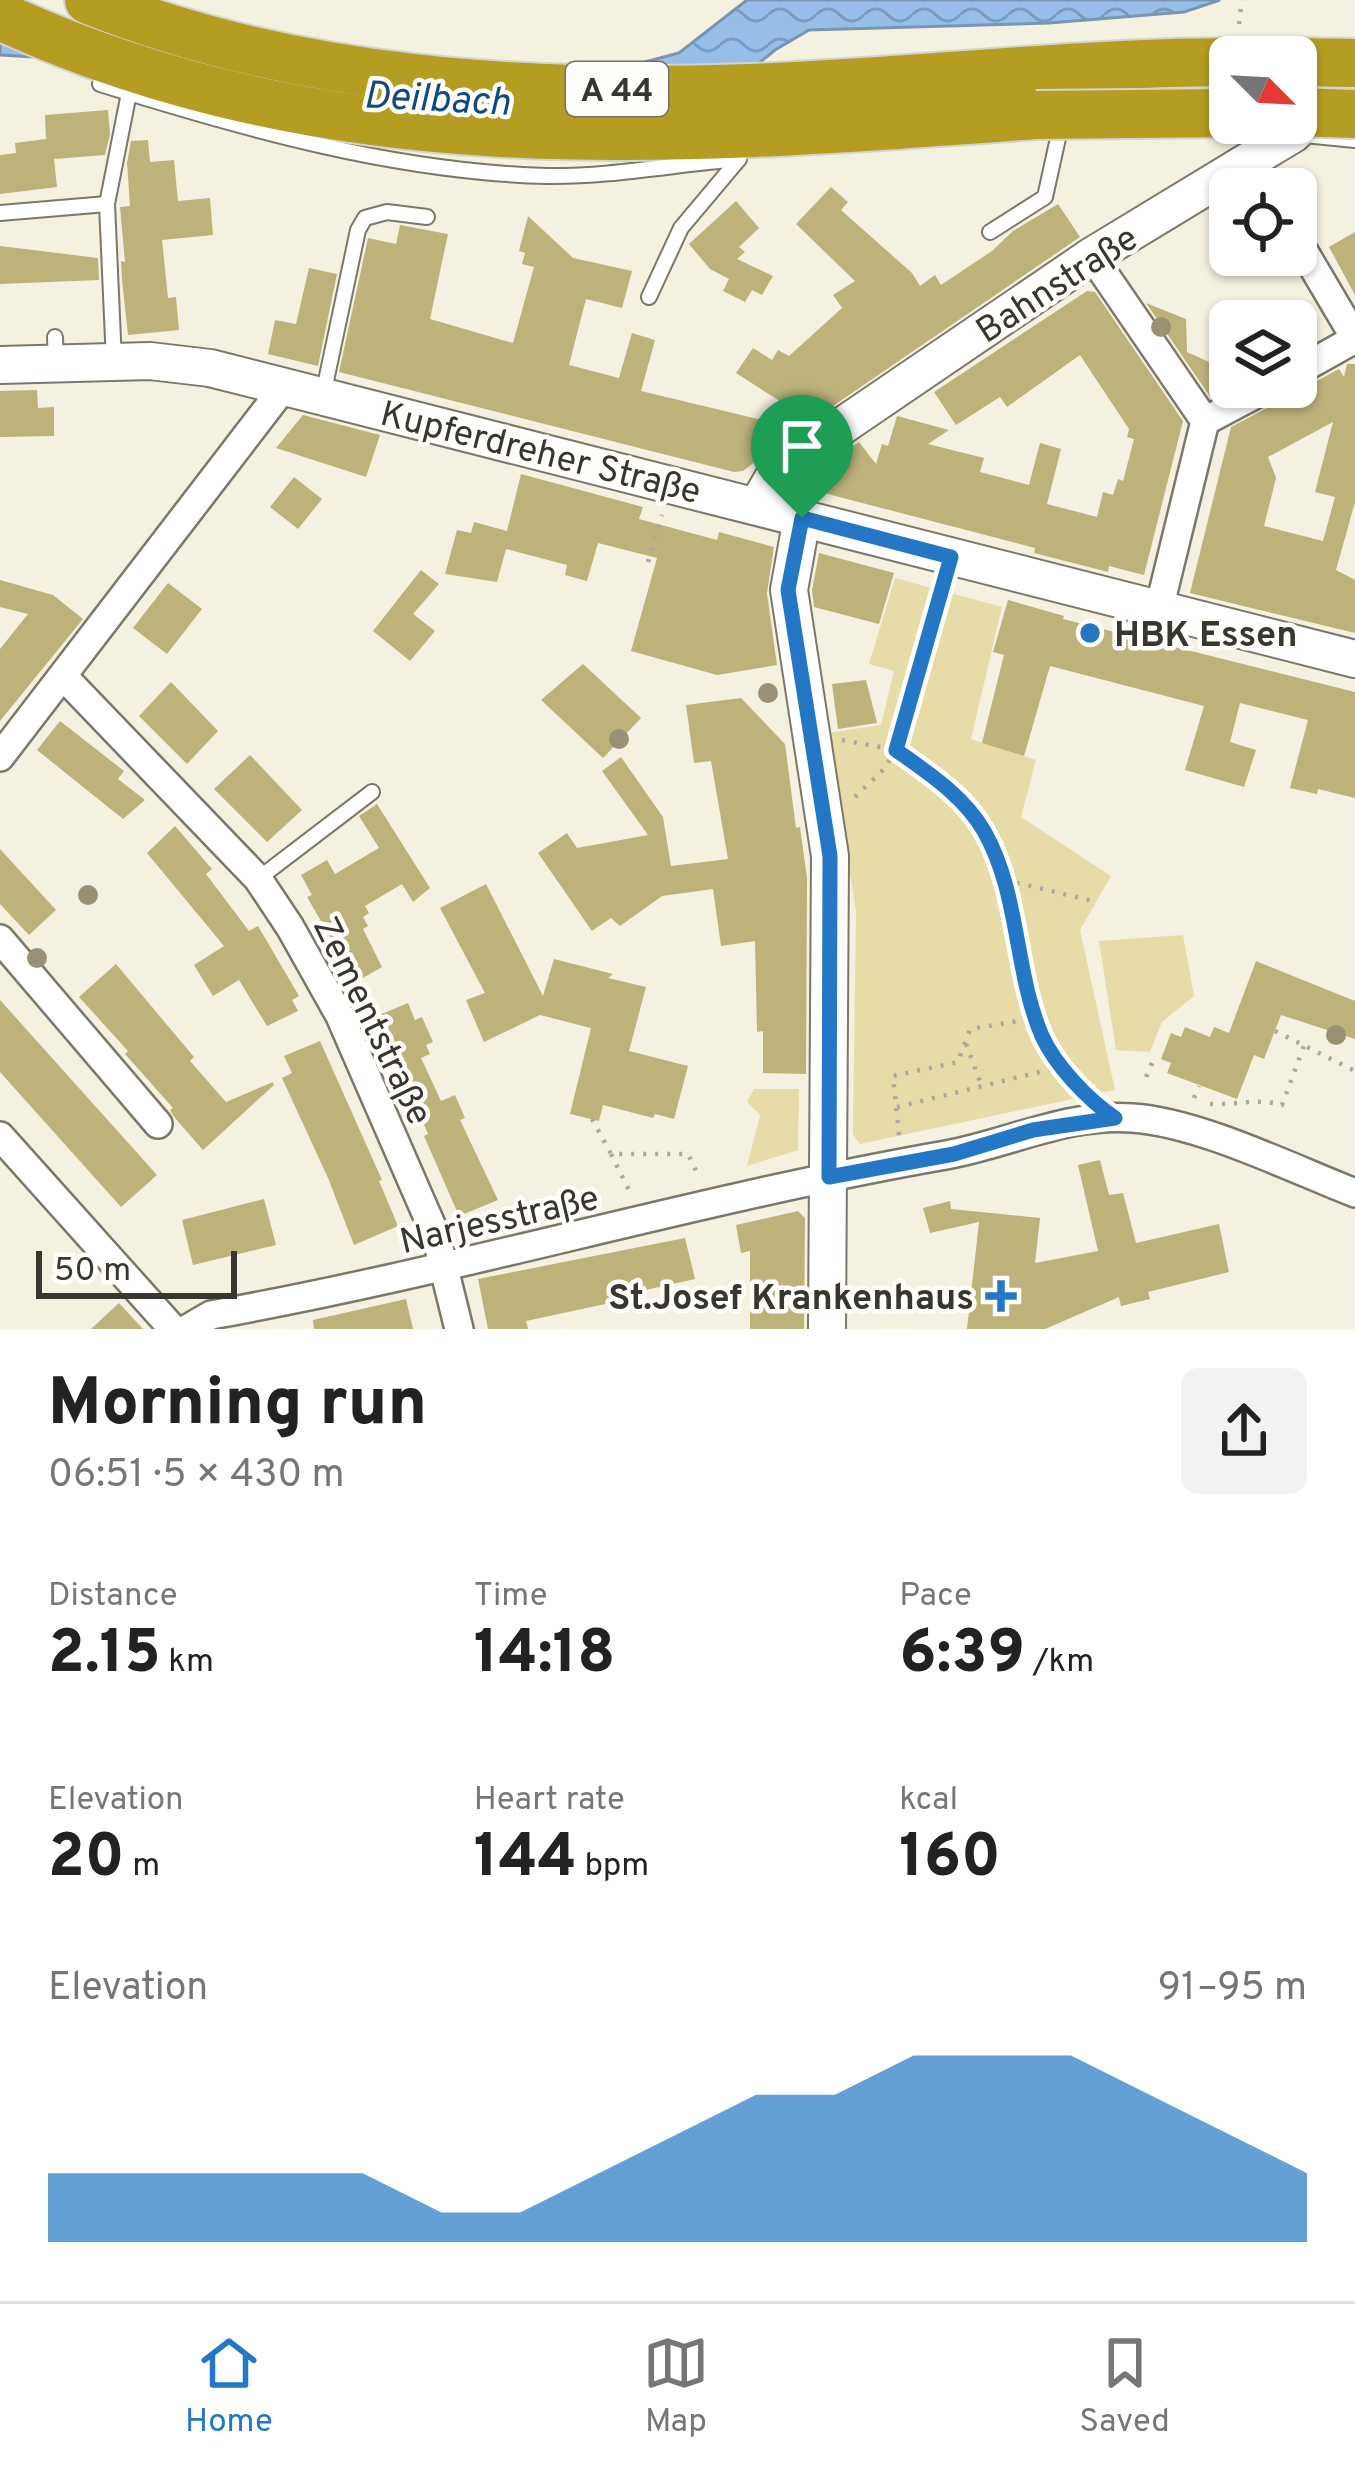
<!DOCTYPE html>
<html lang="en">
<head>
<meta charset="utf-8">
<style>
	body { margin:0; font-family:Overpass,sans-serif; background:#f2f2f2; color:#222; height:100vh; display:flex; flex-direction:column; font-size:45px; white-space:nowrap }
	* { box-sizing:border-box; margin:0 }
	p { font-size:39px; color:#767676 }
	.icon { flex:none; width:66px; height:66px; fill:none; stroke:currentColor; stroke-width:2; stroke-linecap:round; stroke-linejoin:round }
	.map { position:relative; height:1329px; overflow:hidden }
	.details { display:flex; flex-direction:column; background:#fff; flex:1 }
	.details>* { flex:none }
	.needle { width:78px; rotate:114deg }
	.controls { position:absolute; left:1209px; top:36px; display:grid; gap:24px }
	.controls a { display:grid; place-items:center; width:108px; height:108px; border-radius:18px; background:#fff; box-shadow:0 3px 9px #0004; font-size:60px }
	.scale { position:absolute; left:36px; bottom:30px; width:201px; box-sizing:border-box; padding-left:12px; border:6px solid #37362f; border-top:0; font-size:33px; line-height:42px; white-space:nowrap; color:#37362f; -webkit-text-stroke:9px #fffefb; paint-order:stroke }
	.pin { position:absolute; display:grid; place-items:center; width:102px; height:102px; color:#fff; margin:-123px -51px; border-radius:50% 50% 50% 0; rotate:-45deg; box-shadow:0 0 12px #0007 }
	.pin .icon { rotate:45deg }
	.round { display:grid; place-items:center; flex:none; width:126px; height:126px; border-radius:18px; background:#f2f2f2 }
	.overview { display:flex; align-items:center; justify-content:space-between; height:204px; padding:0 48px }
	h1 { font-size:66px; font-weight:800; line-height:90px }
	.figures { display:grid; grid-template-columns:repeat(3,1fr); gap:18px; height:204px; padding:12px 48px }
	.figures div { display:grid; align-content:center }
	.figures b { font-size:60px; font-weight:800 }
	.figures small { font-size:33px; font-weight:400 }
	.figures p { font-size:33px }
	.chart { height:336px; padding:24px 48px }
	.chart p { display:flex; justify-content:space-between }
	.chart svg { width:100%; height:216px; margin-top:12px; fill:#2377c5; opacity:.7 }
	.menu { display:flex; justify-content:space-around; align-items:center; height:168px; border-top:3px solid #e0e0e0; background:#fff; font-size:33px; color:#767676 }
	.menu a { display:grid; justify-items:center; gap:6px }
	.menu .current { color:#2377c5 }
	.map>svg:first-child { display:block }
	.green { fill:#e7dca8 }
	.water { fill:url(#water-waves); stroke:#7a95b1; stroke-width:3 }
	.building { fill:#bdb27a; fill-rule:evenodd }
	.lines { fill:none; stroke-linecap:round; stroke-linejoin:round }
	.lane-casing { stroke:#7b786a; stroke-width:18 }
	.street-casing { stroke:#7b786a; stroke-width:32 }
	.secondary-casing { stroke:#7b786a; stroke-width:40 }
	.highway-casing { stroke:#d3d3d1; stroke-width:52 }
	.path { stroke:#aba99c; stroke-width:4.5; stroke-dasharray:3 9; stroke-linecap:butt }
	.lane { stroke:#fff; stroke-width:14 }
	.street { stroke:#fff; stroke-width:27 }
	.secondary { stroke:#fff; stroke-width:36 }
	.highway { stroke:#b49d21; stroke-width:48 }
	.highway-bridge-casing { stroke:#d3d3d1; stroke-width:52; stroke-linecap:butt }
	.highway-bridge { stroke:#b49d21; stroke-width:48 }
	.tree { fill:#989172 }
	.route-casing { stroke:#fff; stroke-width:24 }
	.route { stroke:#2377c5; stroke-width:15 }
	.poi-dot { fill:#2377c5; stroke:#fffefb; stroke-width:4.5 }
	.labels { text-anchor:middle; stroke-width:9; stroke-linejoin:round; paint-order:stroke }
	.shield { fill:#fffefb; stroke:#73726c; stroke-width:3 }
	.shield-label { font-size:33px; font-weight:bold; fill:#37362f }
	.street-label { font-size:36px; fill:#37362f; stroke:#fffefb }
	.poi-label { font-size:36px; font-weight:bold; fill:#37362f; stroke:#fffefb; text-anchor:start }
	.water-label { font-size:39px; font-style:italic; fill:#104a7e; stroke:#fffefb }
</style>
</head>
<body>
<div class="map">
<svg width="1355" height="1329" viewBox="0 0 1355 1329">
	<defs>
		<pattern id="water-waves" width="16" height="10" patternUnits="userSpaceOnUse" patternTransform="scale(3)"><rect width="16" height="10" fill="#96bee9"/><path d="M0 5q4-4 8 0t8 0" fill="none" stroke="#7b9bbd"/></pattern>
	</defs>
	<rect width="100%" height="100%" fill="#f4f1e1"/>
	<g class="green">
		<path d="M895 578 1002 607 971 739 1036 760 1021 817 1111 876 1080 930 1115 1090 860 1144 853 1134 856 911 827 733 881 725 894 671 869 664Z"/>
		<path d="M1183 935 1194 996 1162 1022 1150 1052 1116 1050 1099 941Z"/>
		<path d="M754 1089H799L798 1150 747 1166 760 1115 747 1102Z"/>
	</g>
	<path class="water" d="M747 0H1220L1184 12 1049 23 809 30 775 50 703 109 338 101 172 65 0 55V19L19 11 341 77 618 69 679 53Z"/>
	<g class="building">
		<path d="M108 110 110 134 105 155 54 159 57 187 0 194V155L16 153 15 143 46 139 45 115Z"/>
		<path d="M148 140 150 162 174 160 178 201 210 198 213 235 162 240 168 298 176 297 179 330 128 335 122 280 121 261 125 262 120 207 130 206 127 163 131 141Z"/>
		<path d="M831 187 848 202 841 210 912 273 920 286 935 275 941 285 992 251 1013 231 1058 204 1080 237 811 421 736 373 753 348 772 360 778 350 789 356 842 308 833 295 855 281 796 224Z"/>
		<path d="M736 201 759 228 739 247 745 252 737 259 773 276 762 295 752 290 745 302 723 291 729 279 710 269 689 244Z"/>
		<path d="M528 216 573 258 632 271 622 308 586 299 569 365 619 378 632 333 655 340 641 391 799 429 743 471 734 472 339 372 368 238 396 244 400 225 448 234 430 319 513 343 534 267 522 264 525 253 519 251Z"/>
		<path d="M1355 232V295L1329 247Z"/>
		<path d="M0 246 98 258 99 280 0 284Z"/>
		<path d="M309 268 337 274 318 366 268 354 275 320 296 324Z"/>
		<path d="M1087 291 1095 292 1183 421 1144 575 1109 566 1108 572 1034 553 1035 548 797 486 859 442 876 464 882 444 888 446 897 416 949 430 928 444 984 458 980 472 1029 485 1040 443 1061 449 1047 504 1097 517 1103 492 1113 495 1118 479 1123 481 1134 439 1127 437 1129 429 1080 355 1007 407 1000 397 956 425 934 392Z"/>
		<path d="M1146 303 1186 319 1187 352 1209 362 1210 387H1231L1211 398Z"/>
		<path d="M1347 364H1355V502L1336 570 1355 580V633L1190 593 1231 427 1278 402 1287 387 1304 388 1339 369 1344 377ZM1333 422 1315 492 1335 497 1323 541 1264 526 1276 478 1268 457Z"/>
		<path d="M37 390 38 408 54 407V436L0 437V391Z"/>
		<path d="M303 415 380 435 366 477 276 448Z"/>
		<path d="M521 474 643 507 639 519 717 540 719 532 774 547 767 593 777 665 717 675 631 651 657 558 598 543 587 581 565 575 567 565 506 549 497 582 445 574 457 530 471 533 474 522 507 531Z"/>
		<path d="M294 477 322 499 298 529 270 507Z"/>
		<path d="M819 553 894 573 879 624 814 607 812 590Z"/>
		<path d="M421 570 439 584 413 614 435 631 410 661 373 631Z"/>
		<path d="M0 580 53 595 83 619 0 721V649L28 614 0 607Z"/>
		<path d="M168 583 202 609 167 654 133 628Z"/>
		<path d="M1008 600 1064 616 1063 619 1355 692V798L1318 789 1317 794 1290 788 1308 720 1240 703 1230 742 1256 750 1244 787 1185 770 1204 706 1050 666 1024 756 982 743 1004 655 993 652Z"/>
		<path d="M583 664 641 718 603 758 541 700Z"/>
		<path d="M866 680 877 723 838 729 832 684Z"/>
		<path d="M171 682 218 731 187 764 139 716Z"/>
		<path d="M741 698 785 744 796 828 800 827 807 878 806 1074 763 1073V1031L757 1032 755 941 721 946 713 889 662 896 620 926 611 918 592 931 538 853 567 833 577 848 648 835 602 771 621 757 663 817 671 866 728 859 711 761 694 763 686 705Z"/>
		<path d="M60 721 124 771 118 779 145 800 123 819 37 750Z"/>
		<path d="M250 755 302 810 267 842 214 789Z"/>
		<path d="M377 804 430 888 413 902 402 884 365 906 369 913 363 917 368 926 363 929 382 967 361 979 342 941 335 945 307 897 312 895 301 875 327 860 335 874 379 848 359 816Z"/>
		<path d="M175 826 212 869 206 874 249 931 258 926 299 996 292 1000 298 1011 267 1026 239 980 213 996 194 965 224 946 147 853Z"/>
		<path d="M0 849 56 910 29 935 0 904Z"/>
		<path d="M486 884 543 996 554 959 613 974 608 978 646 987 629 1051 688 1066 674 1119 655 1114 653 1118 603 1105 599 1121 570 1114 591 1028 540 1015 484 1042 466 1000 485 993 440 908Z"/>
		<path d="M1256 961 1355 1001V1039L1281 1015 1264 1059 1254 1055 1237 1099 1167 1073 1171 1063 1161 1059 1171 1033 1181 1037 1185 1027 1210 1037 1214 1027 1229 1033Z"/>
		<path d="M116 964 194 1057 190 1061 226 1102 273 1082 274 1085 203 1150 175 1118 170 1110 173 1108 125 1054 128 1051 79 997Z"/>
		<path d="M0 1000 157 1175 121 1207 0 1072Z"/>
		<path d="M408 1003 415 1020 422 1017 433 1042 426 1045 430 1054 421 1058 441 1101 455 1095 465 1118 460 1120 498 1200 459 1216 424 1136 428 1134 401 1067 395 1070 372 1018Z"/>
		<path d="M320 1041 382 1180 379 1181 398 1226 354 1245 328 1178 282 1078 292 1073 284 1056Z"/>
		<path d="M1100 1160 1109 1195 1123 1193 1136 1243 1219 1224 1229 1272 1148 1292 1150 1299 1121 1306 1119 1297 1045 1329H967L979 1222 930 1233 923 1208 950 1201 951 1209 1040 1218 1035 1263 1098 1251 1078 1165Z"/>
		<path d="M264 1199 276 1245 193 1265 182 1220Z"/>
		<path d="M798 1211 805 1218 804 1329H750V1251L741 1253 736 1225Z"/>
		<path d="M685 1238 695 1279 623 1295 624 1300 526 1321 528 1329H488L478 1279Z"/>
		<path d="M406 1299 413 1329H314L313 1320Z"/>
		<path d="M119 1303 143 1329H91Z"/>
	</g>
	<g class="lines">
		<defs>
			<g id="lane">
				<path d="M100 84C244 129 395 172 547 176 610 177 676 164 739 159"/>
				<path d="M1304 135 1355 140"/>
				<path d="M0 213 107 204"/>
				<path d="M990 232 1045 197 1062 120"/>
				<path d="M649 297 681 228 739 159"/>
				<path d="M55 337 56 363"/>
				<path d="M114 362 107 204 129 93"/>
				<path d="M323 395 358 230 365 218 387 212 427 217"/>
				<path d="M258 879 372 792"/>
			</g>
			<g id="street">
				<path d="M1250 159 1267 189"/>
				<path d="M1296 238 1355 338"/>
				<path d="M1092 256 1205 421 1159 609"/>
				<path d="M1296 372 1355 339"/>
				<path d="M1205 421 1269 387"/>
				<path d="M63 676 258 879 290 927 340 1016 436 1236 459 1329"/>
				<path d="M0 757 284 387"/>
				<path d="M0 939 158 1124"/>
				<path d="M0 1136 173 1329"/>
				<path d="M187 1329 211 1315C458 1271 699 1198 946 1155 1009 1144 1066 1113 1132 1118 1198 1122 1291 1168 1355 1193"/>
			</g>
			<g id="secondary">
				<path d="M0 365 150 361 210 368 1355 659"/>
				<path d="M757 506 776 473 848 422 1092 256 1293 134 1320 108 1355 60"/>
				<path d="M802 518 789 590 830 856 827 1329"/>
			</g>
			<g id="highway">
				<path d="M89 0C296 83 529 96 750 88 910 82 1069 63 1230 62"/>
				<path d="M0 16C338 171 677 141 1036 115"/>
			</g>
		</defs>
		<use href="#lane" class="lane-casing"/>
		<use href="#street" class="street-casing"/>
		<use href="#secondary" class="secondary-casing"/>
		<use href="#highway" class="highway-casing"/>
		<g class="path">
			<path d="M1239 24 1242 0"/>
			<path d="M648 562 662 515"/>
			<path d="M842 740 896 750 942 783 984 831 1004 879 1042 1038 1086 1094"/>
			<path d="M855 797 884 769 896 750 943 585"/>
			<path d="M1005 880 1093 901"/>
			<path d="M1275 1031 1355 1071"/>
			<path d="M966 1044 982 1087"/>
			<path d="M1152 1063 1146 1077 1152 1080"/>
			<path d="M1194 1098 1199 1086"/>
			<path d="M1210 1104C1236 1105 1257 1098 1282 1105L1305 1043"/>
			<path d="M897 1107 1064 1066"/>
			<path d="M592 1119 611 1154H688L699 1177"/>
			<path d="M899 1135 893 1076 958 1062 970 1029 1037 1018"/>
			<path d="M611 1154 632 1196"/>
		</g>
		<use href="#lane" class="lane"/>
		<use href="#street" class="street"/>
		<use href="#secondary" class="secondary"/>
		<use href="#highway" class="highway"/>
		<defs>
			<g id="highway-bridge">
				<path d="M1296 62 1355 63"/>
				<path d="M1296 112 1355 114"/>
				<path d="M1036 115 1230 113"/>
			</g>
		</defs>
		<use href="#highway-bridge" class="highway-bridge-casing"/>
		<use href="#highway-bridge" class="highway-bridge"/>
	</g>
	<g class="tree">
		<circle cx="1161" cy="327" r="10"/>
		<circle cx="768" cy="693" r="10"/>
		<circle cx="619" cy="739" r="10"/>
		<circle cx="88" cy="895" r="10"/>
		<circle cx="37" cy="958" r="10"/>
		<circle cx="1336" cy="1035" r="10"/>
	</g>
	<g class="lines">
		<defs>
			<path id="route" d="M802 518 951 557 896 750C928 773 964 796 984 831 1020 894 1014 971 1042 1036 1055 1065 1088 1100 1115 1118L1033 1130 954 1154 829 1177 830 856 788 590Z"/>
		</defs>
		<use href="#route" class="route-casing"/>
		<use href="#route" class="route"/>
	</g>
	<g class="poi-dot">
		<circle cx="1090" cy="633" r="12"/>
		<path d="M995 1278h12v12h12v12h-12v12h-12v-12h-12v-12h12z"/>
	</g>
	<g class="labels">
		<rect class="shield" x="566" y="62" width="102" height="54" rx="9"/>
		<g class="shield-label">
			<text x="617" y="101">A 44</text>
		</g>
		<g class="street-label">
			<text transform="translate(1056 283) rotate(-33)" y="13">Bahnstraße</text>
			<text transform="translate(541 451) rotate(14)" y="13">Kupferdreher Straße</text>
			<text transform="translate(374 1020) rotate(64)" y="13">Zementstraße</text>
			<text transform="translate(499 1218) rotate(-13)" y="13">Narjesstraße</text>
		</g>
		<g class="poi-label">
			<text x="1114" y="646">HBK Essen</text>
			<text x="974" y="1309" text-anchor="end">St.Josef Krankenhaus</text>
		</g>
		<g class="water-label">
			<text transform="translate(437 97) rotate(3)" y="14">Deilbach</text>
		</g>
	</g>
</svg>
<div class="controls">
<a><svg class="needle" viewBox="-14 -14 28 28"><path d="M0-13l5 13h-10z" fill="#e53935"/><path d="M0 13l5-13h-10z" fill="#767676"/></svg></a>
<a><svg class="icon" aria-label="locate" viewBox="0 0 24 24"><circle cx="12" cy="12" r="6"/><path d="M12 2v4M12 18v4M2 12h4M18 12h4"/></svg></a>
<a><svg class="icon" aria-label="layers" viewBox="0 0 24 24"><path d="M12 4l9 5-9 5-9-5zM3 14l9 5 9-5"/></svg></a>
</div>
<div class="scale">50 m</div>
<div class="pin" style="left:802px;top:518px;background:#1e9e55"><svg class="icon" aria-label="arrive" viewBox="0 0 24 24"><path d="M6 21V4h12l-3 4 3 4H6"/></svg></div>
</div>
<section class="details">
<div class="overview"><div><h1>Morning run</h1><p>06:51 · 5 × 430 m</p></div><a class="round"><svg class="icon" aria-label="share" viewBox="0 0 24 24"><path d="M12 15V3M7 8l5-5 5 5M5 13v7h14v-7"/></svg></a></div>
<div class="figures">
<div><p>Distance</p><b>2.15<small> km</small></b></div>
<div><p>Time</p><b>14:18</b></div>
<div><p>Pace</p><b>6:39<small> /km</small></b></div>
</div>
<div class="figures">
<div><p>Elevation</p><b>20<small> m</small></b></div>
<div><p>Heart rate</p><b>144<small> bpm</small></b></div>
<div><p>kcal</p><b>160</b></div>
</div>
<div class="chart"><p><span>Elevation</span>91–95 m</p>
<svg viewBox="0 0 160 44" preserveAspectRatio="none"><path d="M0 44V30L10 30L20 30L30 30L40 30L50 38L60 38L70 30L80 22L90 14L100 14L110 6L120 6L130 6L140 14L150 22L160 30V44z"/></svg>
</div>
</section>
<nav class="menu">
<a class="current"><svg class="icon" aria-label="home" viewBox="0 0 24 24"><path d="M3 11l9-7 9 7M6 9v11h12V9"/></svg>Home</a>
<a><svg class="icon" aria-label="map" viewBox="0 0 24 24"><path d="M3 6l6-2 6 2 6-2v14l-6 2-6-2-6 2zM9 4v14M15 6v14"/></svg>Map</a>
<a><svg class="icon" aria-label="saved" viewBox="0 0 24 24"><path d="M7 4h10v16l-5-4-5 4z"/></svg>Saved</a>
</nav>
</body>
</html>
